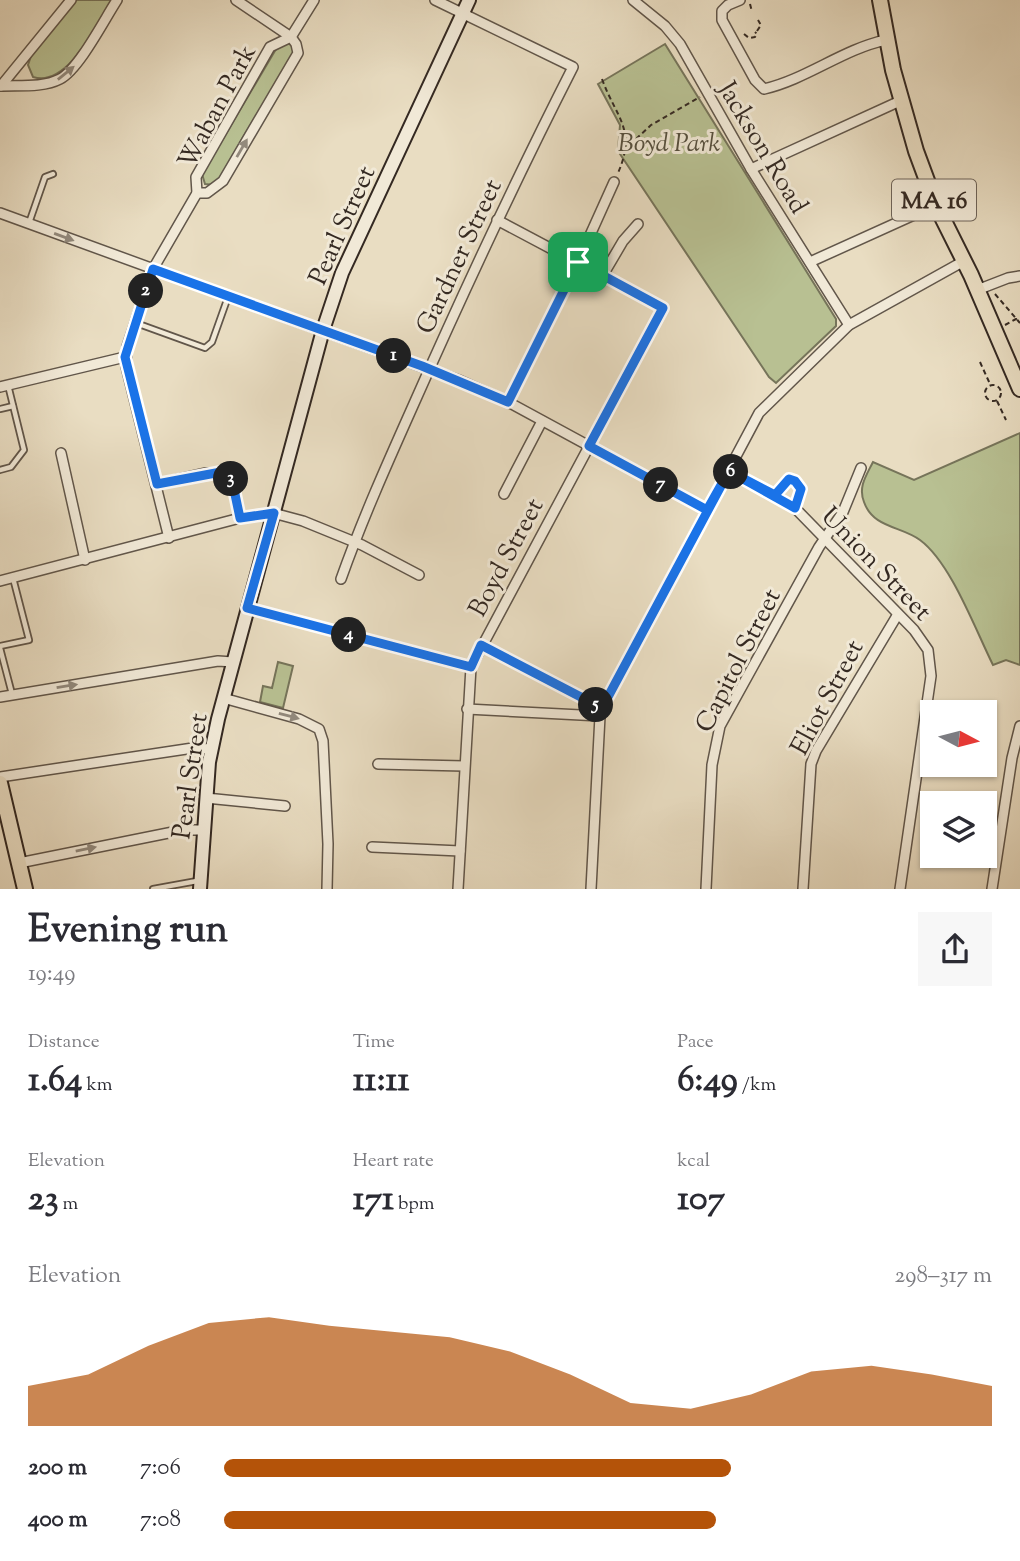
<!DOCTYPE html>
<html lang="en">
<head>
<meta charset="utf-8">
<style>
	body { margin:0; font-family:"Sorts Mill Goudy",serif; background:#f7f7f7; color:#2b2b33; height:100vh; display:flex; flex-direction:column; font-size:26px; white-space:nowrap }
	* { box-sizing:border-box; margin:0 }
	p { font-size:23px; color:#7c7c81 }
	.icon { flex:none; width:38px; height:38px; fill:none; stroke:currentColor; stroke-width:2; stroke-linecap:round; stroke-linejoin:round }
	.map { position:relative; height:889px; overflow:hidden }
	.side { display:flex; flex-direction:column; background:#fff; flex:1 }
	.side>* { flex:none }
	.needle { width:46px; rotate:97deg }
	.tools { position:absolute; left:920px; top:700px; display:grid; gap:14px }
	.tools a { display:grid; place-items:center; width:77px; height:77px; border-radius:0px; background:#fff; box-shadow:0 2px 5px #0004; font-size:35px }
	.pin { position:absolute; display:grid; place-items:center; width:60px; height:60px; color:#fff; margin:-30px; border-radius:14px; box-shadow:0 4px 10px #0006 }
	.km { position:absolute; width:35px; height:35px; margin:-18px; border-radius:50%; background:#222; color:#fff; font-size:19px; line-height:35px; text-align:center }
	.round { display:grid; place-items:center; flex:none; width:74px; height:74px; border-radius:0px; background:#f7f7f7 }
	.headline { display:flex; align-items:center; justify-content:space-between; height:119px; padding:0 28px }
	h1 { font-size:38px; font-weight:700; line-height:52px }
	.stats { display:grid; grid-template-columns:repeat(3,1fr); gap:10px; height:119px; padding:7px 28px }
	.stats div { display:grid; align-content:center }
	.stats b { font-size:35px; font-weight:700 }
	.stats small { font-size:19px; font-weight:400 }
	.stats p { font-size:19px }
	.chart { height:196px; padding:14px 28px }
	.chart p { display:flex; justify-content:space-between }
	.chart svg { width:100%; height:126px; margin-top:7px; fill:#b45309; opacity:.7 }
	ul { padding:0 28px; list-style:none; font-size:23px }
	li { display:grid; grid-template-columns:112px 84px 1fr; align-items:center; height:52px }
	li i { height:18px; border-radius:9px; background:#b45309 }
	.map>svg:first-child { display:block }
	.green { fill:#b8c092; stroke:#76745a; stroke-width:2 }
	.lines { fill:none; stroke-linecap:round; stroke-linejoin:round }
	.lane-casing { stroke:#61564a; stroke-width:8 }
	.street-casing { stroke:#61564a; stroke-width:12 }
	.secondary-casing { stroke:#342922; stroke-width:16 }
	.primary-casing { stroke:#342922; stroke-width:18 }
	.path { stroke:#342922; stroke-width:2; stroke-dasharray:5 3.5; stroke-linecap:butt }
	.lane { stroke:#f1e9d7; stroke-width:4.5 }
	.street { stroke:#f1e9d7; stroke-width:9 }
	.secondary { stroke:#f1e9d7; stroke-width:12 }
	.primary { stroke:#e9ddc2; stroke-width:14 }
	.oneway { fill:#92897c }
	.route-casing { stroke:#fff; stroke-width:14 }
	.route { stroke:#1a73e8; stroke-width:9 }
	.labels { text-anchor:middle; stroke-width:6; stroke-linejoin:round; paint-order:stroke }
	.shield { fill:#f1e9d7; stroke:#6d6358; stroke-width:2 }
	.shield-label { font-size:24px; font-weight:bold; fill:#342922 }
	.street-label { font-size:26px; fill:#342922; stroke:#f1e9d7 }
	.park-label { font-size:26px; font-style:italic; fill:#554f3e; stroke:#f1e9d7 }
</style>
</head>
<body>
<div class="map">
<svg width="1020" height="889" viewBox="0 0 1020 889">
	<rect width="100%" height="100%" fill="#e9ddc2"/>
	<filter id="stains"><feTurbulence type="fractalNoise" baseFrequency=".00286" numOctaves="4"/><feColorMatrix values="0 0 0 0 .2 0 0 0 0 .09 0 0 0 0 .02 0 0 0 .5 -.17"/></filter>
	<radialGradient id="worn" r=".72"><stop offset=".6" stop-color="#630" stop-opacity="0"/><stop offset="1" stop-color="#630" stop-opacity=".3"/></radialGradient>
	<g class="green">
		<path d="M76 0H112C96 25 68 88 33 77L28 65 32 53Z"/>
		<path d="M288 42 293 47V55L242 139 221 179 215 185 205 184 202 174 279 44Z"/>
		<path d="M665 44 836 319V326L776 383 769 377 618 151 620 125 598 84Z"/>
		<path d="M1020 433V665L1006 660 993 665C975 629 951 563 920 540 901 526 873 528 864 502 858 487 866 476 873 462L914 480Z"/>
		<path d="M278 662 293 666 283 708 260 702 263 686 272 688Z"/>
	</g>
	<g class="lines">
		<defs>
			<g id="lane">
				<path d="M29 223 45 177 53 174"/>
				<path d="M136 323 205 348 212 342 228 297"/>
				<path d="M0 409 13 406"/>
				<path d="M0 470 11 467 24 450 8 385"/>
				<path d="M775 495 789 479 795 481 801 490 795 507"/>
				<path d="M0 646 29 640 13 578"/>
				<path d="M0 648 12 694"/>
				<path d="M153 889 197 881"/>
			</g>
			<g id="street">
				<path d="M633 0 665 26 680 44 751 169 849 325"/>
				<path d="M740 0 728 5 722 11V20L755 80 764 89C807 79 843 49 886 40"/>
				<path d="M291 37 314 0"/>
				<path d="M0 86C18 85 43 88 60 79 79 69 104 20 117 0"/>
				<path d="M1 86 71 0"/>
				<path d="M751 169 900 101"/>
				<path d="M197 193H207L223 181 298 53 296 44 291 37 236 0"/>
				<path d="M0 213 461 381 508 402 707 510"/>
				<path d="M810 262 936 205"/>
				<path d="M603 275 623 241 638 224"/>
				<path d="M977 290 1008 278 1020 276"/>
				<path d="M0 387 125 357"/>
				<path d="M508 402 578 262 614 182"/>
				<path d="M61 453 85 560"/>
				<path d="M729 471 795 508 914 630 928 650 931 676 900 889"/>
				<path d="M157 484 205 473H225L232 480 240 518"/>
				<path d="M504 494 542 421"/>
				<path d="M169 538 126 366 127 347 153 269 197 193 196 177 270 47 291 37"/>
				<path d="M341 579C362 520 387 464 412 408 463 293 516 179 573 67L435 0"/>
				<path d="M0 581 240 518 273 513 303 521 362 545 419 575"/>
				<path d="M247 608 471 667"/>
				<path d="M481 645 602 708"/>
				<path d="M0 697 218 661 233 662"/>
				<path d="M223 698 299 719 319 729 323 741 328 844 327 889"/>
				<path d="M467 709 600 716"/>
				<path d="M378 764 464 766"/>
				<path d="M0 777 193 748 211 749"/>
				<path d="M206 798 285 806"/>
				<path d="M372 847 460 851"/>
				<path d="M19 863 183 830H203"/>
				<path d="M458 889 471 667 663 308 497 220"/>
				<path d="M591 889 600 716 602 708 759 413 849 325 964 261"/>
				<path d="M706 889 712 765 720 726 819 547 843 512 861 468"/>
				<path d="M803 889 811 764 816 751 898 614"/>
				<path d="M992 889 1012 758 1020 726"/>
			</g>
			<path id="secondary" d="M200 889 209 762 218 719 323 330 342 273 469 0"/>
			<g id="primary">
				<path d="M880 0 893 70 916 151 936 205 971 275 1020 389"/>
				<path d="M0 783 25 889"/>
			</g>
		</defs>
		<use href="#lane" class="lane-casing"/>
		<use href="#street" class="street-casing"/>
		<use href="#secondary" class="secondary-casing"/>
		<use href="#primary" class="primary-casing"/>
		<g class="path">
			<path d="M750 4 752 12"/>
			<path d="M757 31 761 25 758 20"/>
			<path d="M744 34 749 38 755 37 757 34 755 32"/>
			<path d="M602 79C616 118 637 129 618 173"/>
			<path d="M628 141 635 140 651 125 700 97"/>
			<path d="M995 294 1020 323"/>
			<path d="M1005 325 1016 319 1020 320"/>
			<path d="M980 362 990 384"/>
			<circle cx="993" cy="393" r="8"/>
			<path d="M997 401 1006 420"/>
		</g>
		<use href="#lane" class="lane"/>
		<use href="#street" class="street"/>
		<use href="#secondary" class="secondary"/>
		<use href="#primary" class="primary"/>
	</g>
	<defs><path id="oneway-solid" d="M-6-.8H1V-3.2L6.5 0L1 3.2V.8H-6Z" transform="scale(1.75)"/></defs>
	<g class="oneway">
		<use href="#oneway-solid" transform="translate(66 73) rotate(-39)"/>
		<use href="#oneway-solid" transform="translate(242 148) rotate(-60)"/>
		<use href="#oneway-solid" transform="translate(64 237) rotate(20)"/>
		<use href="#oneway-solid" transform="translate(67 686) rotate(-9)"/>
		<use href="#oneway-solid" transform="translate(289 716) rotate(15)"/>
		<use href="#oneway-solid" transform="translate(86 849) rotate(-11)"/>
	</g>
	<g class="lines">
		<defs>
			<path id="route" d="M578 262 508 402 422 366 153 269 125 357 157 484 221 472 232 480 240 518 274 513 247 608 471 667 481 645 602 708 729 471 775 495 789 479 795 481 801 489 795 508 729 471 707 510 589 446 663 308 578 262"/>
		</defs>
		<use href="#route" class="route-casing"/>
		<use href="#route" class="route"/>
	</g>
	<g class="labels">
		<rect class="shield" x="892" y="179.5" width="84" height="41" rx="5"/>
		<g class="shield-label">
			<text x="934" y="208">MA 16</text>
		</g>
		<g class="street-label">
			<text transform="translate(216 106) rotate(-62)" y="9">Waban Park</text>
			<text transform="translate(764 147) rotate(59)" y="9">Jackson Road</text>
			<text transform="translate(341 225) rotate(-66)" y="9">Pearl Street</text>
			<text transform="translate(458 256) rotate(-65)" y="9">Gardner Street</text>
			<text transform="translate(505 557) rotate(-62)" y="9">Boyd Street</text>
			<text transform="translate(877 563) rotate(46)" y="9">Union Street</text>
			<text transform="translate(737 660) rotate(-63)" y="9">Capitol Street</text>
			<text transform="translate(826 697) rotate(-62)" y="9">Eliot Street</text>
			<text transform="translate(189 776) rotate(-82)" y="9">Pearl Street</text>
		</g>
		<g class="park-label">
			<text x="669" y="151">Boyd Park</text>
		</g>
	</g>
	<rect width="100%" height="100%" filter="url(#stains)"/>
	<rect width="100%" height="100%" fill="url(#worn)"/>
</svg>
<div class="tools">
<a><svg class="needle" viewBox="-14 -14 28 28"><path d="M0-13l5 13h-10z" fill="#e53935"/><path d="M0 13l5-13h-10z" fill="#7c7c81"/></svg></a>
<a><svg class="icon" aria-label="layers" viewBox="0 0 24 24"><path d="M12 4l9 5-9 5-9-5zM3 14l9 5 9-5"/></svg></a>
</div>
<div class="pin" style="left:578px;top:262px;background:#1e9e55"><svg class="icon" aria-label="arrive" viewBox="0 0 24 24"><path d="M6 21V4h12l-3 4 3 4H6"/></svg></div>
<b class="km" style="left:394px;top:356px">1</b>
<b class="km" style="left:146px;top:291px">2</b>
<b class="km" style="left:231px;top:479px">3</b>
<b class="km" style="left:349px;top:635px">4</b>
<b class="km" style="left:596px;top:705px">5</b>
<b class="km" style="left:731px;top:472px">6</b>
<b class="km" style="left:661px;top:485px">7</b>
</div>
<section class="side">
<div class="headline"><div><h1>Evening run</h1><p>19:49</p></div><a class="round"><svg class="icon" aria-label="share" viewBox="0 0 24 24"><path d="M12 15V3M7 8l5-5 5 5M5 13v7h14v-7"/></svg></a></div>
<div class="stats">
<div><p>Distance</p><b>1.64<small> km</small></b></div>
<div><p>Time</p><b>11:11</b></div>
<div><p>Pace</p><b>6:49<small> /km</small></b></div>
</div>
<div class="stats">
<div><p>Elevation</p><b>23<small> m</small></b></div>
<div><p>Heart rate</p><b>171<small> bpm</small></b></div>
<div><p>kcal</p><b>107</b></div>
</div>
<div class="chart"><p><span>Elevation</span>298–317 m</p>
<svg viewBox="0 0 160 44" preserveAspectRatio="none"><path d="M0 44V30L10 26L20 16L30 8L40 6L50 9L60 11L70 13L80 18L90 26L100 36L110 38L120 33L130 25L140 23L150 26L160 30V44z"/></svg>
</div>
<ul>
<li><b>200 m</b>7:06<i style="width:66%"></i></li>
<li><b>400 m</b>7:08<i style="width:64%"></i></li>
</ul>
</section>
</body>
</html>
